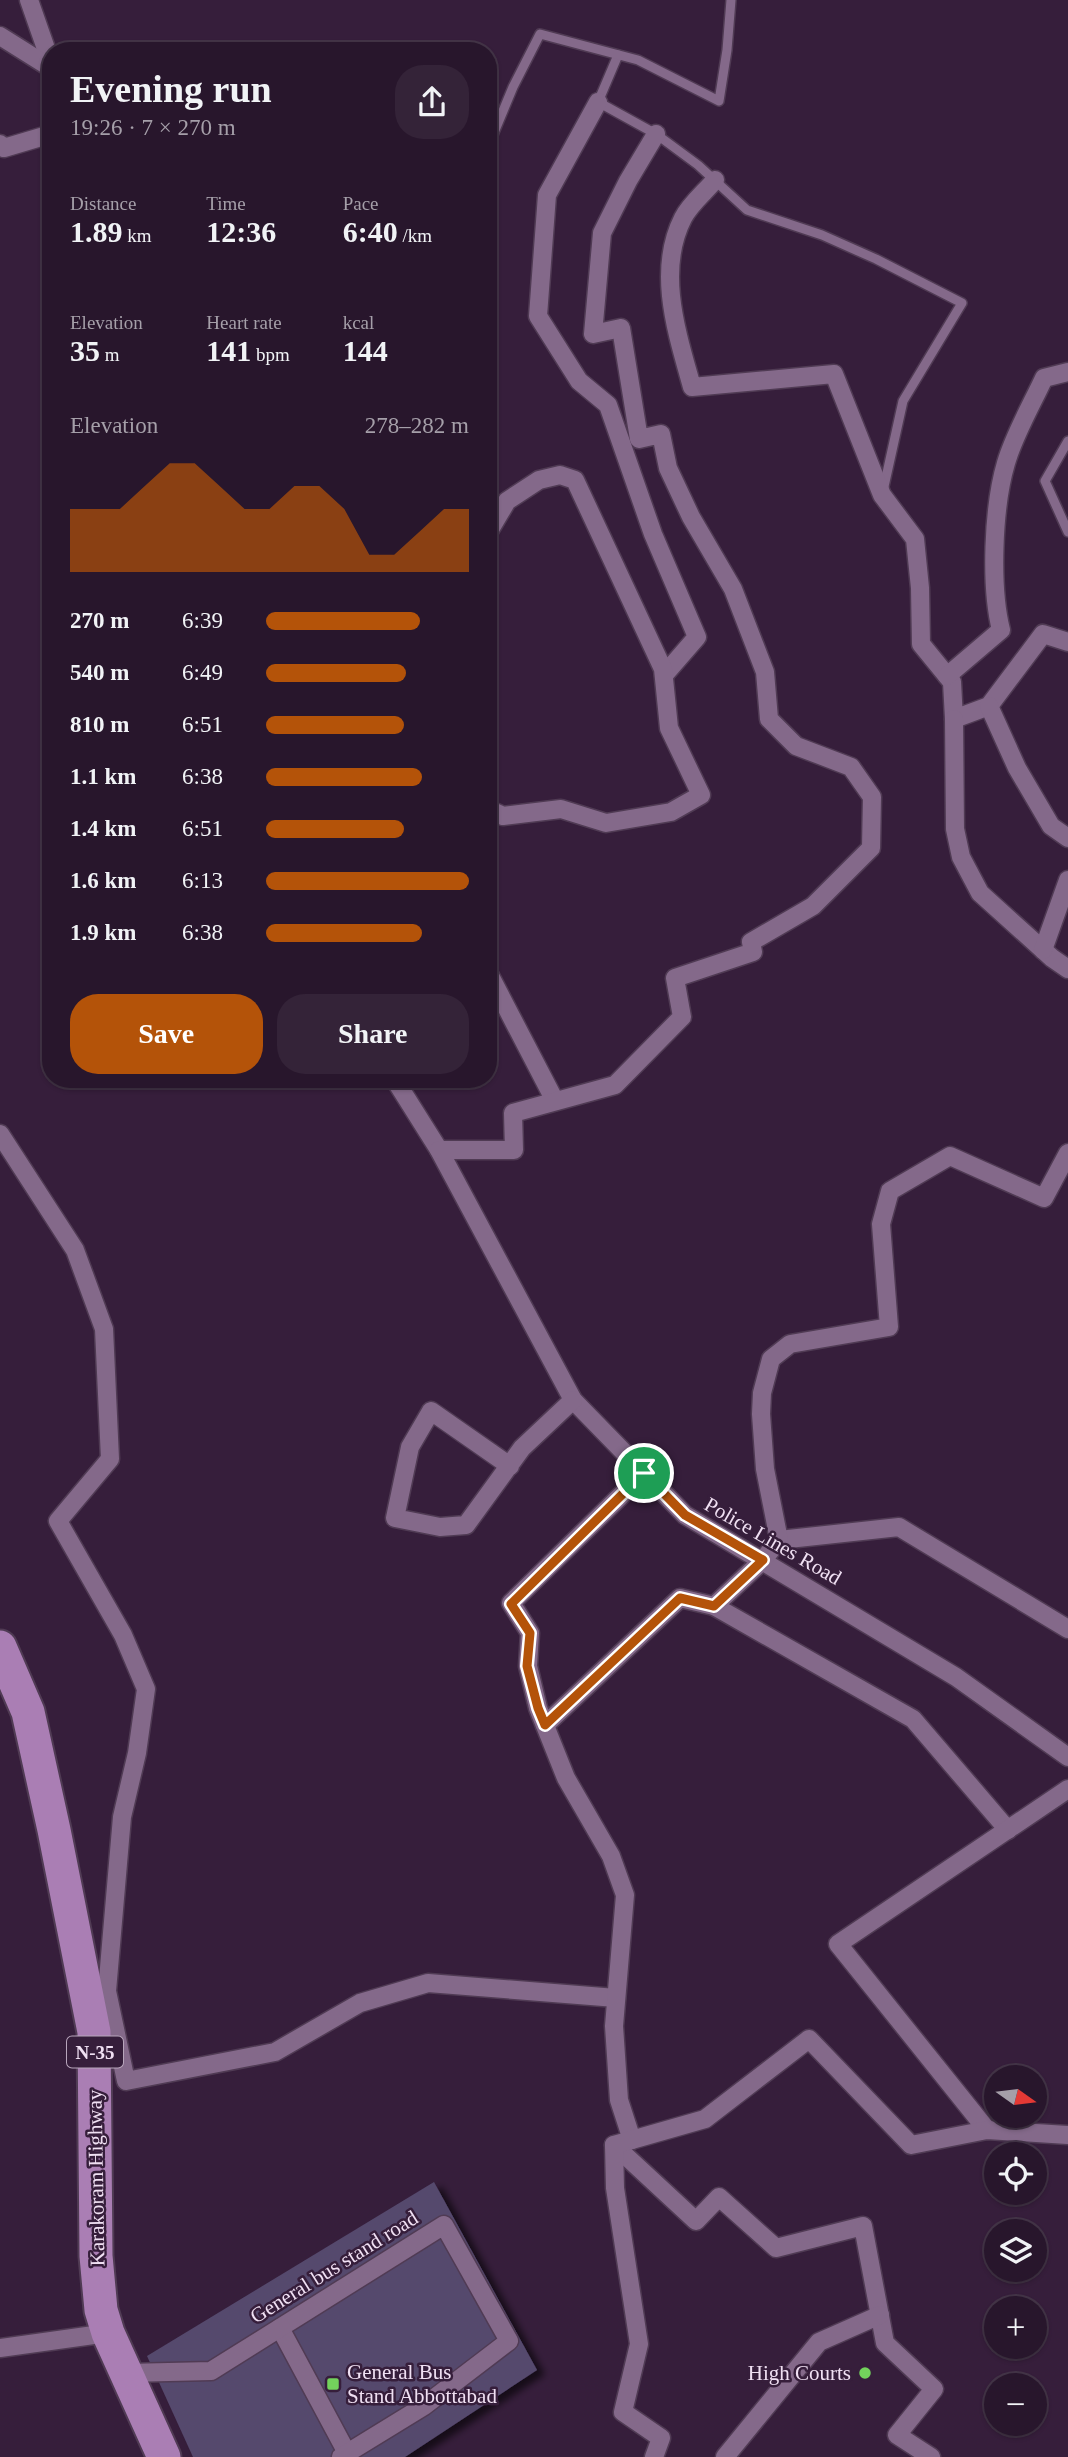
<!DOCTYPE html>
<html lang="en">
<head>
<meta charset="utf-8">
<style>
	body { margin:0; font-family:"Times New Roman",serif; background:#342338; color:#f1f3f6; height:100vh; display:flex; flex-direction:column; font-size:26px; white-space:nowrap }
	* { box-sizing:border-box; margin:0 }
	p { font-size:23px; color:#a59fa9 }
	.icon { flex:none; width:38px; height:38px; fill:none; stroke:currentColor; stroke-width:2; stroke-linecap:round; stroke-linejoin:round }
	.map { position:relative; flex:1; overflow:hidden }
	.drawer { position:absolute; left:42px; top:42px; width:455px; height:1046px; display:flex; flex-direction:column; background:#28162c; border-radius:28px; box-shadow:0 2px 5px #0004,0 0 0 2px #443548 }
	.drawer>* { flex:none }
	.needle { width:46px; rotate:104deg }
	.controls { position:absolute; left:984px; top:2065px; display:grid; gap:14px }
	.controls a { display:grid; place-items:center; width:63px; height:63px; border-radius:50%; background:#28162c; box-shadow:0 2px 5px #0004,0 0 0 2px #443548; font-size:35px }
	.pin { position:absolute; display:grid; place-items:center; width:60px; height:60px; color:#fff; margin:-30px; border:4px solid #fff; border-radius:50%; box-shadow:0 2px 7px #0007 }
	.round { display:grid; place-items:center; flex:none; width:74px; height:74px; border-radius:28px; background:#342338 }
	.overview { display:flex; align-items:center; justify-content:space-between; height:119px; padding:0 28px }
	h1 { font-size:38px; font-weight:700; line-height:52px }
	.metrics { display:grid; grid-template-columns:repeat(3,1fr); gap:10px; height:119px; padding:7px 28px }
	.metrics div { display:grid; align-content:center }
	.metrics b { font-size:30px; font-weight:700 }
	.metrics small { font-size:19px; font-weight:400 }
	.metrics p { font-size:19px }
	.chart { height:196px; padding:14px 28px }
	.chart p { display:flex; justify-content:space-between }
	.chart svg { width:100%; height:126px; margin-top:7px; fill:#b45309; opacity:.7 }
	.button { display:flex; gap:14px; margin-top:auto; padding:14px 28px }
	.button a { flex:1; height:80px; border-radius:28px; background:#b45309; color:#fff; font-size:28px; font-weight:700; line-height:80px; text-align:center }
	.button a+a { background:#342338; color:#f1f3f6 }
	ul { padding:0 28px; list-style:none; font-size:23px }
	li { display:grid; grid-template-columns:112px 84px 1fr; align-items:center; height:52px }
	li i { height:18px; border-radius:9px; background:#b45309 }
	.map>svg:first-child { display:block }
	.building { fill:#55496d; filter:url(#shadow) }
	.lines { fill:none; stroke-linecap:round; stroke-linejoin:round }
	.lane-casing { stroke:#503b54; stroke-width:12 }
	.street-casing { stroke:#503b54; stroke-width:21 }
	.highway-casing { stroke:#503b54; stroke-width:37 }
	.lane { stroke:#84698a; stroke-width:9 }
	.street { stroke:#84698a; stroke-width:18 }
	.highway { stroke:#aa7eb4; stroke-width:33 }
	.route-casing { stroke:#fff; stroke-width:14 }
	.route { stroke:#b45309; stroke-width:9 }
	.poi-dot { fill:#73d25c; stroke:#361e3b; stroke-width:2.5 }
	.labels { text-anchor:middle; stroke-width:5; stroke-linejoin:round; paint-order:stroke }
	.shield { fill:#361e3b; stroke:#b8a6bc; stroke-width:2 }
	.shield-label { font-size:19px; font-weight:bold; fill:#f0e0f3 }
	.street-label { font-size:21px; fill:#f0e0f3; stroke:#361e3b }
	.poi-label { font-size:21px; fill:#f0e0f3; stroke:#361e3b; text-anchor:start }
</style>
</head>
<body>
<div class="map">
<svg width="1068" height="2457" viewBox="0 0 1068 2457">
	<defs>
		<filter id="shadow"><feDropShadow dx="8" dy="4.5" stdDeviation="3.5" flood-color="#0009"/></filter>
	</defs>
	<rect width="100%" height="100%" fill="#361e3b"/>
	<path class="building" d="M434 2182 537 2370 405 2457H193L147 2356Z"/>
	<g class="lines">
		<defs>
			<g id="lane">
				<path d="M618 55 598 102 656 134 698 165 747 210 822 235 876 259 962 303 903 401 883 491"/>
				<path d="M488 147 513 87 540 34 638 60 719 101 727 50 731 0"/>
				<path d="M1068 441 1045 481 1068 532"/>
			</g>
			<g id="street">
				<path d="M29 0 51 63"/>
				<path d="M0 36 51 68"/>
				<path d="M598 102 547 195 538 316 579 381 608 405 653 534 697 637 664 675"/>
				<path d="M0 144 4 148 51 134"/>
				<path d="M715 180C705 192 690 204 683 218 656 271 677 333 692 387L834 374 882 495 915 539 920 588 921 644 952 682 954 719 989 706 1043 634 1068 642"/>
				<path d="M488 533 507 501 539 480 560 475 575 480 663 669 669 728 701 795 671 812 606 823 561 809 503 816 488 809"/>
				<path d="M947 676 1001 630C990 586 993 507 1006 463 1014 435 1032 404 1044 378L1068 372"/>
				<path d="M989 706 1017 768 1051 826 1068 838"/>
				<path d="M954 719 955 829 961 857 980 893 1052 958 1068 969"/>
				<path d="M1043 950 1068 880"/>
				<path d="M488 972 555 1101"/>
				<path d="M395 1080 439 1150 573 1400 685 1515 956 1677 1068 1757"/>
				<path d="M0 1134 75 1250 104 1329 110 1459 58 1521 123 1635 146 1689 137 1753 122 1817 107 1991 126 2081 275 2052 360 2003 428 1983 616 1998"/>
				<path d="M439 1150H514L513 1113 615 1085 682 1017 675 978 753 952 751 942 813 906 871 848 872 797 851 767 796 746 769 719 765 672 733 589 691 517 668 468 661 434 639 439 621 328 593 334 602 233 628 181 656 134"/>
				<path d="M510 1466 431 1411 410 1447 395 1518 440 1527 466 1525 522 1448 573 1400"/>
				<path d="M779 1540 899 1527 1068 1629"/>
				<path d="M714 1606 913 1719 1008 1830"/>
				<path d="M545 1725 680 1598 714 1606 763 1560 779 1540 765 1469 761 1414 762 1393 771 1359 790 1344 889 1327 881 1224 890 1191 950 1156 1044 1198 1068 1153"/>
				<path d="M987 2130 838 1944 1068 1789"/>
				<path d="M632 2140 619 2100 614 2026 625 1895 611 1856 566 1778 538 1708 528 1666 530 1633 511 1603 644 1473"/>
				<path d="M614 2145 696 2221 719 2197 776 2248 863 2226 885 2343 934 2389 897 2435 931 2457"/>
				<path d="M280 2328 347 2453"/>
				<path d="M0 2348 108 2333"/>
				<path d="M127 2373 211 2371 444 2225 509 2341 424 2406 341 2457"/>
				<path d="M654 2457 661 2438 623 2412 639 2344 615 2188 614 2145 705 2119 809 2039 911 2145 987 2130 1068 2135"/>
				<path d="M725 2457 819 2342 880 2315"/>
			</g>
			<path id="highway" d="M0 1647 28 1712 54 1830 94 2032 96 2256 101 2310 108 2333 164 2457"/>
		</defs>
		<use href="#lane" class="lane-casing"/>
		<use href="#street" class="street-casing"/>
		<use href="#highway" class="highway-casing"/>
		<use href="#lane" class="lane"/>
		<use href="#street" class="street"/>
		<use href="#highway" class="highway"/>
	</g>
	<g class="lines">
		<defs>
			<path id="route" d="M644 1473 685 1515 763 1560 714 1606 680 1598 545 1725 538 1708 527 1666 530 1633 511 1604Z"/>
		</defs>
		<use href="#route" class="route-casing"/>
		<use href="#route" class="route"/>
	</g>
	<g class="poi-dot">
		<circle cx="865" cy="2373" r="7"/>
		<rect x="326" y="2377" width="14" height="14" rx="3.5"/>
	</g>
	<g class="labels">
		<rect class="shield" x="67" y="2036.5" width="56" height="31" rx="5"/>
		<g class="shield-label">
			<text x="95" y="2059">N-35</text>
		</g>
		<g class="street-label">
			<text transform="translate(773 1541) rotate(30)" y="7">Police Lines Road</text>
			<text transform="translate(96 2178) rotate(-91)" y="7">Karakoram Highway</text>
			<text transform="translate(334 2267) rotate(-32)" y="7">General bus stand road</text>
		</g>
		<g class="poi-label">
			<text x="347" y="2379">General Bus<tspan x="347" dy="24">Stand Abbottabad</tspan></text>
			<text x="851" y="2380" text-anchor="end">High Courts</text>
		</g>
	</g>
</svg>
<div class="controls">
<a><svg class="needle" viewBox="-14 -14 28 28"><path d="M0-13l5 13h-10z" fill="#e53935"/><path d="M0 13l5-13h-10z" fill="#a59fa9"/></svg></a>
<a><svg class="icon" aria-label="locate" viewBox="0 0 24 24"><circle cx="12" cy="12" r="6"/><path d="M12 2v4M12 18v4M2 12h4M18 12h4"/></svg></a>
<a><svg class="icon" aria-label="layers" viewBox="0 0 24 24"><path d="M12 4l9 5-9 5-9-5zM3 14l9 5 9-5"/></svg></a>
<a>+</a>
<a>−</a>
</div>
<div class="pin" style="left:644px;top:1473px;background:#1e9e55"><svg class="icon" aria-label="arrive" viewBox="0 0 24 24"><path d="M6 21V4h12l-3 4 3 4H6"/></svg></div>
<section class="drawer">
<div class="overview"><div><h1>Evening run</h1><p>19:26 · 7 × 270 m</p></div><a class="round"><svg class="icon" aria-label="share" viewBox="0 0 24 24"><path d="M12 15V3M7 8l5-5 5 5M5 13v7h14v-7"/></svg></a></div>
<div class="metrics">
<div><p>Distance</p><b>1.89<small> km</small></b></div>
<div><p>Time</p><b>12:36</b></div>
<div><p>Pace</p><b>6:40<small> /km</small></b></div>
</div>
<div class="metrics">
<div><p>Elevation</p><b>35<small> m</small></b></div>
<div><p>Heart rate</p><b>141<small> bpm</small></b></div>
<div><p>kcal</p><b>144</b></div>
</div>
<div class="chart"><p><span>Elevation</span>278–282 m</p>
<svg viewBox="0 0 160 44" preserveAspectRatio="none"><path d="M0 44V22L10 22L20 22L30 14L40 6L50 6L60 14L70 22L80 22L90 14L100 14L110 22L120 38L130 38L140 30L150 22L160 22V44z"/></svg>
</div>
<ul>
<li><b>270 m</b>6:39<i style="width:76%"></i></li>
<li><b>540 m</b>6:49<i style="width:69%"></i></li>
<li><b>810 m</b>6:51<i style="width:68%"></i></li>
<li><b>1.1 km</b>6:38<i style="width:77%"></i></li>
<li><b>1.4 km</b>6:51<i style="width:68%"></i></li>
<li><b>1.6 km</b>6:13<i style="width:100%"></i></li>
<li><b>1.9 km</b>6:38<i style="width:77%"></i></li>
</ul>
<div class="button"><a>Save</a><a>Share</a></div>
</section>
</div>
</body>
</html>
